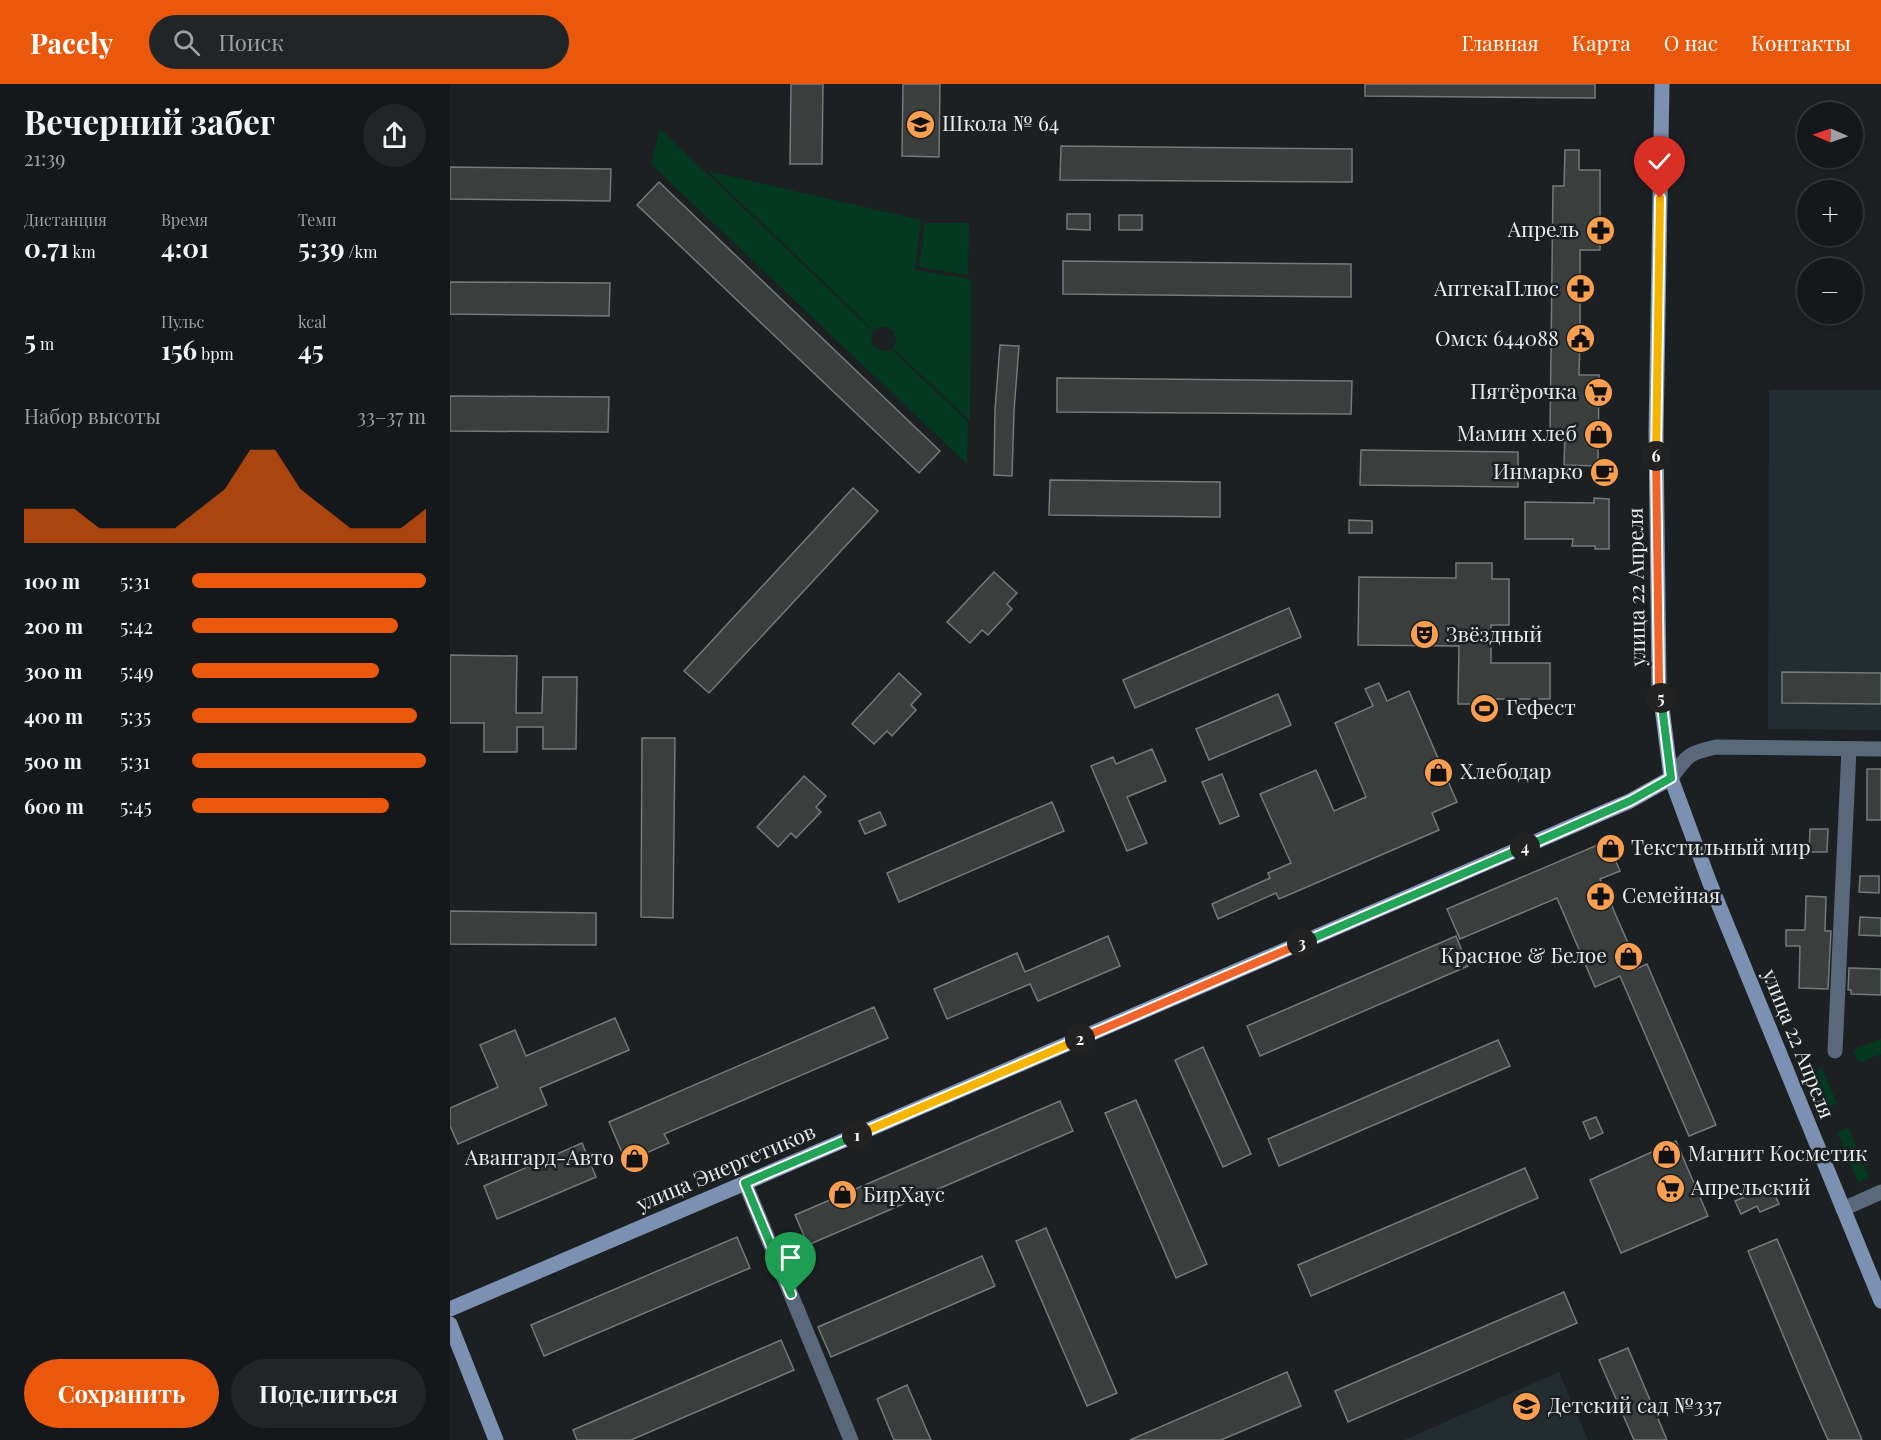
<!DOCTYPE html>
<html lang="ru">
<head>
<meta charset="utf-8">
<style>
	body { margin:0; font-family:"Playfair Display",serif; background:#222527; color:#f1f3f6; height:100vh; display:flex; flex-direction:column; font-size:22px; white-space:nowrap }
	* { box-sizing:border-box; margin:0 }
	p { font-size:20px; color:#9da0a2 }
	.icon { flex:none; width:33px; height:33px; fill:none; stroke:currentColor; stroke-width:2; stroke-linecap:round; stroke-linejoin:round }
	.map { position:relative; flex:1; overflow:hidden }
	.drawer { display:flex; flex-direction:column; background:#15181a; width:450px }
	.drawer>* { flex:none }
	.needle { width:39px; rotate:272deg }
	.controls { position:absolute; left:1347px; top:18px; display:grid; gap:12px }
	.controls a { display:grid; place-items:center; width:66px; height:66px; border-radius:50%; background:#15181a; box-shadow:0 3px 9px #0003,0 0 0 2px #343739; font-size:30px }
	.pin { position:absolute; display:grid; place-items:center; width:51px; height:51px; color:#fff; margin:-62px -26px; border-radius:50% 50% 50% 0; rotate:-45deg; box-shadow:0 0 6px #0007 }
	.pin .icon { rotate:45deg }
	.km { position:absolute; width:30px; height:30px; margin:-15px; border-radius:50%; background:#222; color:#fff; font-size:16px; line-height:30px; text-align:center }
	.round { display:grid; place-items:center; flex:none; width:63px; height:63px; border-radius:32px; background:#222527 }
	.head { display:flex; align-items:center; justify-content:space-between; height:102px; padding:0 24px }
	h1 { font-size:33px; font-weight:700; line-height:45px }
	.stats { display:grid; grid-template-columns:repeat(3,1fr); gap:9px; height:102px; padding:6px 24px }
	.stats div { display:grid; align-content:center }
	.stats b { font-size:26px; font-weight:700 }
	.stats small { font-size:16px; font-weight:400 }
	.stats p { font-size:16px }
	.chart { height:168px; padding:12px 24px }
	.chart p { display:flex; justify-content:space-between }
	.chart svg { width:100%; height:108px; margin-top:6px; fill:#ea580c; opacity:.7 }
	.action { display:flex; gap:12px; margin-top:auto; padding:12px 24px }
	.action a { flex:1; height:69px; border-radius:36px; background:#ea580c; color:#fff; font-size:24px; font-weight:700; line-height:69px; text-align:center }
	.action a+a { background:#222527; color:#f1f3f6 }
	ul { padding:0 24px; list-style:none; font-size:20px }
	li { display:grid; grid-template-columns:96px 72px 1fr; align-items:center; height:45px }
	li i { height:15px; border-radius:8px; background:#ea580c }
	header { display:flex; align-items:center; gap:36px; box-sizing:border-box; height:84px; padding:0 30px; background:#ea580c; color:#fff }
	header strong { font-size:28px }
	nav { display:flex; gap:33px; margin-inline-start:auto; font-size:21px }
	.search { width:420px; height:54px; background:#222527; display:flex; align-items:center; gap:15px; box-sizing:border-box; padding:0 21px; border-radius:33px; color:#9da0a2; font-size:22px }
	main { display:flex; flex:1; min-height:0 }
	.map>svg:first-child { display:block }
	.built { fill:#222c31 }
	.green { fill:#033821 }
	.building { fill:#3a3f3e; stroke:#747979; stroke-width:1.5 }
	.lines { fill:none; stroke-linecap:round; stroke-linejoin:round }
	.minor { stroke:#5a687c; stroke-width:15 }
	.secondary { stroke:#7c91b1; stroke-width:15 }
	.split-1-casing { stroke:#fff; stroke-width:12 }
	.split-2-casing { stroke:#fff; stroke-width:12 }
	.split-3-casing { stroke:#fff; stroke-width:12 }
	.split-4-casing { stroke:#fff; stroke-width:12 }
	.split-5-casing { stroke:#fff; stroke-width:12 }
	.split-6-casing { stroke:#fff; stroke-width:12 }
	.split-7-casing { stroke:#fff; stroke-width:12 }
	.split-1 { stroke:#22a559; stroke-width:8 }
	.split-2 { stroke:#f5b400; stroke-width:8 }
	.split-3 { stroke:#f0652b; stroke-width:8 }
	.split-4 { stroke:#22a559; stroke-width:8 }
	.split-5 { stroke:#22a559; stroke-width:8 }
	.split-6 { stroke:#f0652b; stroke-width:8 }
	.split-7 { stroke:#f5b400; stroke-width:8 }
	.labels { text-anchor:middle; stroke-width:5; stroke-linejoin:round; paint-order:stroke }
	.poi-label { font-size:21px; fill:#e9ebed; stroke:#1c2022; text-anchor:start }
	.street-label { font-size:21px; fill:#e9ebed; stroke:#1c2022 }
</style>
</head>
<body>
<header>
<strong>Pacely</strong>
<div class="search"><svg class="icon" aria-label="search" viewBox="0 0 24 24"><circle cx="10" cy="10" r="6"/><path d="M15 15l6 6"/></svg>Поиск</div>
<nav><a>Главная</a><a>Карта</a><a>О нас</a><a>Контакты</a></nav>
</header>
<main>
<section class="drawer">
<div class="head"><div><h1>Вечерний забег</h1><p>21:39</p></div><a class="round"><svg class="icon" aria-label="share" viewBox="0 0 24 24"><path d="M12 15V3M7 8l5-5 5 5M5 13v7h14v-7"/></svg></a></div>
<div class="stats">
<div><p>Дистанция</p><b>0.71<small> km</small></b></div>
<div><p>Время</p><b>4:01</b></div>
<div><p>Темп</p><b>5:39<small> /km</small></b></div>
</div>
<div class="stats">
<div><b>5<small> m</small></b></div>
<div><p>Пульс</p><b>156<small> bpm</small></b></div>
<div><p>kcal</p><b>45</b></div>
</div>
<div class="chart"><p><span>Набор высоты</span>33–37 m</p>
<svg viewBox="0 0 160 44" preserveAspectRatio="none"><path d="M0 44V30L10 30L20 30L30 38L40 38L50 38L60 38L70 30L80 22L90 6L100 6L110 22L120 30L130 38L140 38L150 38L160 30V44z"/></svg>
</div>
<ul>
<li><b>100 m</b>5:31<i style="width:100%"></i></li>
<li><b>200 m</b>5:42<i style="width:88%"></i></li>
<li><b>300 m</b>5:49<i style="width:80%"></i></li>
<li><b>400 m</b>5:35<i style="width:96%"></i></li>
<li><b>500 m</b>5:31<i style="width:100%"></i></li>
<li><b>600 m</b>5:45<i style="width:84%"></i></li>
</ul>
<div class="action"><a>Сохранить</a><a>Поделиться</a></div>
</section>
<div class="map">
<svg width="1431" height="1356" viewBox="0 0 1431 1356">
	<rect width="100%" height="100%" fill="#1c2022"/>
	<g class="built">
		<path d="M1319 306H1431V646L1318 645Z"/>
		<path d="M1109 1288 1138 1356H954Z"/>
	</g>
	<g class="green">
		<path d="M210 45 423 247C417 261 428 271 441 265L518 338 517 380 201 80Z"/>
		<path d="M258 87 471 136 465 186 521 195 520 337 443 264 446 258 444 247 434 242 424 246Z"/>
		<path d="M475 139H519L518 191 469 183Z"/>
		<path d="M1431 955V970L1409 979 1403 966Z"/>
		<path d="M1371 982 1387 1019 1379 1023 1374 1019 1364 994Z"/>
		<path d="M1398 1043 1419 1094 1408 1098 1387 1048Z"/>
	</g>
	<g class="building">
		<path d="M341 0H373L372 80H340Z"/>
		<path d="M453 0H490L489 73 452 72Z"/>
		<path d="M915 0H1145V14L915 12Z"/>
		<path d="M611 62 902 65V98L610 96Z"/>
		<path d="M1115 66H1129V86H1150V166H1130V255L1129 291H1149L1148 382 1114 381 1115 351 1100 350 1103 102H1114Z"/>
		<path d="M0 83 161 85 160 117 0 115Z"/>
		<path d="M209 98 490 367 469 389 187 121Z"/>
		<path d="M617 130H640V146L617 145Z"/>
		<rect x="669" y="131" width="23" height="15"/>
		<path d="M613 177 901 180V213L613 210Z"/>
		<path d="M0 198 160 199 159 232 0 230Z"/>
		<path d="M550 261 569 262 564 327 562 392 544 391 545 326Z"/>
		<path d="M607 294 902 297 901 330 607 328Z"/>
		<path d="M0 312 159 313 158 348 0 347Z"/>
		<path d="M911 366 1068 368V403L910 401Z"/>
		<path d="M600 396 770 398V433L599 431Z"/>
		<path d="M403 404 428 427 259 609 234 587Z"/>
		<path d="M1144 414 1159 415V465H1145V462H1122L1123 455H1075V418L1144 419Z"/>
		<path d="M899 436 922 437V449H899Z"/>
		<path d="M1006 479H1042V495H1059V541H1041V579H1100V615H1041V620H1008L1009 562 908 561 909 493 1006 494Z"/>
		<path d="M544 488 567 509 557 520 562 525 538 551 532 546 520 559 497 538Z"/>
		<path d="M839 524 851 553 685 624 673 596Z"/>
		<path d="M0 571 67 572 66 629H92L93 593H127L126 665H93V643H67V668H34V639H0Z"/>
		<path d="M1332 588 1431 589V620L1332 619Z"/>
		<path d="M449 589 471 610 461 621 466 626 442 652 437 647 424 660 402 640Z"/>
		<path d="M929 599 937 617 959 607 1007 718 982 729 989 746 829 815 826 809 768 835 762 820 820 794 818 789 841 779 810 710 866 686 884 727 916 713 885 639 923 622 915 605Z"/>
		<path d="M828 610 841 641 759 676 746 645Z"/>
		<path d="M192 654H225L223 834 191 833Z"/>
		<path d="M702 665 716 697 677 713 697 759 677 767 641 682 663 673 666 680Z"/>
		<rect x="1417" y="685" width="14" height="51"/>
		<path d="M772 690 789 732 770 740 752 698Z"/>
		<path d="M354 692 376 712 366 723 371 728 346 754 341 749 328 763 307 743Z"/>
		<path d="M602 718 614 747 449 818 437 789Z"/>
		<path d="M430 728 436 741 415 750 409 737Z"/>
		<path d="M1360 745H1378L1377 768H1359Z"/>
		<path d="M1157 757 1170 787 1150 795 1178 859 1174 861 1184 886 1197 880 1266 1041 1239 1052 1170 892 1145 903 1107 814 1010 855 997 825Z"/>
		<path d="M1410 792H1429V809L1409 808Z"/>
		<path d="M1356 812 1376 813 1375 847H1381L1378 905 1349 904 1350 862H1336V846H1355Z"/>
		<path d="M0 827 146 829V861L0 860Z"/>
		<path d="M1410 833 1431 834V852L1409 851Z"/>
		<path d="M658 852 670 882 588 917 580 900 497 935 484 905 567 869 575 888Z"/>
		<path d="M1006 852 1018 882 810 972 797 942Z"/>
		<path d="M1399 884 1431 885V911L1401 910V906H1398Z"/>
		<path d="M424 923 438 954 214 1050 219 1059 176 1078 159 1038Z"/>
		<path d="M165 934 179 966 90 1004 97 1021 8 1060 0 1042V1024L48 1003 30 961 65 946 76 972Z"/>
		<path d="M1048 956 1060 982 829 1082 818 1055Z"/>
		<path d="M753 963 801 1070 773 1083 725 976Z"/>
		<path d="M686 1016 757 1180 726 1194 655 1029Z"/>
		<path d="M610 1017 623 1047 358 1161 345 1131Z"/>
		<path d="M1146 1033 1153 1049 1140 1055 1133 1038Z"/>
		<path d="M1226 1057 1258 1132 1171 1169 1140 1096Z"/>
		<path d="M132 1059 146 1093 47 1135 34 1102Z"/>
		<path d="M1075 1084 1088 1114 861 1212 848 1181Z"/>
		<path d="M1321 1102 1329 1120 1310 1128 1307 1122 1291 1130 1285 1117Z"/>
		<path d="M596 1144 667 1309 637 1322 566 1157Z"/>
		<path d="M287 1153 300 1184 94 1272 81 1241Z"/>
		<path d="M1327 1155 1412 1356H1378L1353 1299 1298 1167Z"/>
		<path d="M532 1172 545 1202 381 1273 368 1243Z"/>
		<path d="M1114 1208 1127 1239 898 1338 885 1307Z"/>
		<path d="M331 1256 344 1286 181 1356H127L123 1346Z"/>
		<path d="M1178 1264 1217 1356H1184L1149 1276Z"/>
		<path d="M837 1288 851 1322 771 1356H680Z"/>
		<path d="M457 1301 481 1356H444L427 1315Z"/>
	</g>
	<g class="lines">
		<g class="minor">
			<path d="M1221 694C1238 671 1238 669 1266 663L1431 665"/>
			<path d="M1385 967 1399 665"/>
			<path d="M295 1099 401 1356"/>
			<path d="M1393 1125 1431 1108"/>
		</g>
		<g class="secondary">
			<path d="M1212 0 1206 348 1209 600 1221 694 1259 797 1431 1217"/>
			<path d="M0 1225 295 1099 1180 717 1221 694"/>
			<path d="M0 1240 46 1356"/>
		</g>
	</g>
	<g class="lines">
		<defs>
			<path id="split-1" d="M341 1210 295 1099 407 1051"/>
			<path id="split-2" d="M407 1051 630 955"/>
			<path id="split-3" d="M630 955 852 859"/>
			<path id="split-4" d="M852 859 1075 763"/>
			<path id="split-5" d="M1075 763 1180 717 1221 694 1211 614"/>
			<path id="split-6" d="M1206 372 1209 600 1211 614"/>
			<path id="split-7" d="M1206 372 1210 114"/>
		</defs>
		<use href="#split-1" class="split-1-casing"/>
		<use href="#split-2" class="split-2-casing"/>
		<use href="#split-3" class="split-3-casing"/>
		<use href="#split-4" class="split-4-casing"/>
		<use href="#split-5" class="split-5-casing"/>
		<use href="#split-6" class="split-6-casing"/>
		<use href="#split-7" class="split-7-casing"/>
		<use href="#split-1" class="split-1"/>
		<use href="#split-2" class="split-2"/>
		<use href="#split-3" class="split-3"/>
		<use href="#split-4" class="split-4"/>
		<use href="#split-5" class="split-5"/>
		<use href="#split-6" class="split-6"/>
		<use href="#split-7" class="split-7"/>
	</g>
	<defs>
		<symbol id="school-disc" viewBox="-11 -11 22 22"><circle r="9.5" fill="#fa9f4f" stroke="#1c2022"/><path d="M0-5L7-2L0 1L-7-2ZM-4 1L0 2.5L4 1V4Q0 6-4 4Z" fill="#111"/></symbol>
		<symbol id="pharmacy-disc" viewBox="-11 -11 22 22"><circle r="9.5" fill="#fa9f4f" stroke="#1c2022"/><path d="M-2-6h4v4h4v4h-4v4h-4v-4h-4v-4h4Z" fill="#111"/></symbol>
		<symbol id="civic-disc" viewBox="-11 -11 22 22"><circle r="9.5" fill="#fa9f4f" stroke="#1c2022"/><path d="M-.6-6.5H3V-4.5H.6V-3L4-1V1h2V6H-6V1h2V-1L-.6-3ZM-1.2 2.5V6h2.4V2.5Z" fill="#111"/></symbol>
		<symbol id="supermarket-disc" viewBox="-11 -11 22 22"><circle r="9.5" fill="#fa9f4f" stroke="#1c2022"/><path d="M-6-5.5h2.5l.6 2H6L4.5 2H-2.5L-4.4-4H-6ZM-1.5 3.2a1.3 1.3 0 1 0 .1 0ZM3 3.2a1.3 1.3 0 1 0 .1 0Z" fill="#111"/></symbol>
		<symbol id="shop-disc" viewBox="-11 -11 22 22"><circle r="9.5" fill="#fa9f4f" stroke="#1c2022"/><path d="M-5-2.5h2.3a2.7 3.5 0 0 1 5.4 0H5L5.5 6h-11ZM-1.5-2.5h3a1.5 2.3 0 0 0-3 0Z" fill="#111"/></symbol>
		<symbol id="cafe-disc" viewBox="-11 -11 22 22"><circle r="9.5" fill="#fa9f4f" stroke="#1c2022"/><path d="M-5.5-4.5H6V0H3Q3 3.5 0 3.5H-2.5Q-5.5 3.5-5.5 0ZM3-3.2v2h1.7v-2ZM-6 4.5H4V6H-6Z" fill="#111"/></symbol>
		<symbol id="theatre-disc" viewBox="-11 -11 22 22"><circle r="9.5" fill="#fa9f4f" stroke="#1c2022"/><path d="M-5-5.5Q0-4 5-5.5V0Q5 5 0 6Q-5 5-5 0ZM-3.3-2.5H-1v1.5H-3.3ZM1-2.5H3.3v1.5H1ZM-2.8 1Q0 5.5 2.8 1Z" fill="#111"/></symbol>
		<symbol id="stadium-disc" viewBox="-11 -11 22 22"><circle r="9.5" fill="#fa9f4f" stroke="#1c2022"/><path d="M0-5a6.5 5 0 1 0 0 10a6.5 5 0 1 0 0-10ZM-3.5-1.8h7v3.6h-7Z" fill="#111"/></symbol>
	</defs>
	<g fill-rule="evenodd">
		<use href="#school-disc" x="454" y="24" width="33" height="33"/>
		<use href="#pharmacy-disc" x="1134" y="130" width="33" height="33"/>
		<use href="#pharmacy-disc" x="1114" y="188" width="33" height="33"/>
		<use href="#civic-disc" x="1114" y="238" width="33" height="33"/>
		<use href="#supermarket-disc" x="1132" y="292" width="33" height="33"/>
		<use href="#shop-disc" x="1132" y="334" width="33" height="33"/>
		<use href="#cafe-disc" x="1138" y="372" width="33" height="33"/>
		<use href="#theatre-disc" x="958" y="534" width="33" height="33"/>
		<use href="#stadium-disc" x="1018" y="608" width="33" height="33"/>
		<use href="#shop-disc" x="972" y="672" width="33" height="33"/>
		<use href="#shop-disc" x="1144" y="748" width="33" height="33"/>
		<use href="#pharmacy-disc" x="1134" y="796" width="33" height="33"/>
		<use href="#shop-disc" x="1162" y="856" width="33" height="33"/>
		<use href="#shop-disc" x="1200" y="1054" width="33" height="33"/>
		<use href="#shop-disc" x="168" y="1058" width="33" height="33"/>
		<use href="#supermarket-disc" x="1204" y="1088" width="33" height="33"/>
		<use href="#shop-disc" x="376" y="1094" width="33" height="33"/>
		<use href="#school-disc" x="1060" y="1306" width="33" height="33"/>
	</g>
	<g class="labels">
		<g class="poi-label">
			<text x="492" y="47">Школа № 64</text>
			<text x="1129" y="153" text-anchor="end">Апрель</text>
			<text x="1109" y="212" text-anchor="end">АптекаПлюс</text>
			<text x="1109" y="262" text-anchor="end">Омск 644088</text>
			<text x="1127" y="315" text-anchor="end">Пятёрочка</text>
			<text x="1127" y="357" text-anchor="end">Мамин хлеб</text>
			<text x="1133" y="395" text-anchor="end">Инмарко</text>
			<text x="996" y="558">Звёздный</text>
			<text x="1056" y="631">Гефест</text>
			<text x="1010" y="695">Хлебодар</text>
			<text x="1181" y="771">Текстильный мир</text>
			<text x="1172" y="819">Семейная</text>
			<text x="1157" y="879" text-anchor="end">Красное &amp; Белое</text>
			<text x="1238" y="1077">Магнит Косметик</text>
			<text x="164" y="1081" text-anchor="end">Авангард-Авто</text>
			<text x="1241" y="1111">Апрельский</text>
			<text x="413" y="1118">БирХаус</text>
			<text x="1098" y="1329">Детский сад №337</text>
		</g>
		<g class="street-label">
			<text transform="translate(1187 503) rotate(-91)" y="7">улица 22 Апреля</text>
			<text transform="translate(1348 960) rotate(68)" y="7">улица 22 Апреля</text>
			<text transform="translate(276 1084) rotate(-23)" y="7">улица Энергетиков</text>
		</g>
	</g>
</svg>
<div class="controls">
<a><svg class="needle" viewBox="-14 -14 28 28"><path d="M0-13l5 13h-10z" fill="#e53935"/><path d="M0 13l5-13h-10z" fill="#9da0a2"/></svg></a>
<a>+</a>
<a>−</a>
</div>
<div class="pin" style="left:341px;top:1210px;background:#1e9e55"><svg class="icon" aria-label="arrive" viewBox="0 0 24 24"><path d="M6 21V4h12l-3 4 3 4H6"/></svg></div>
<div class="pin" style="left:1210px;top:114px;background:#d93025"><svg class="icon" aria-label="check" viewBox="0 0 24 24"><path d="M5 12l5 5 9-10"/></svg></div>
<b class="km" style="left:407px;top:1051px">1</b>
<b class="km" style="left:630px;top:955px">2</b>
<b class="km" style="left:852px;top:859px">3</b>
<b class="km" style="left:1075px;top:763px">4</b>
<b class="km" style="left:1211px;top:614px">5</b>
<b class="km" style="left:1206px;top:372px">6</b>
</div>
</main>
</body>
</html>
